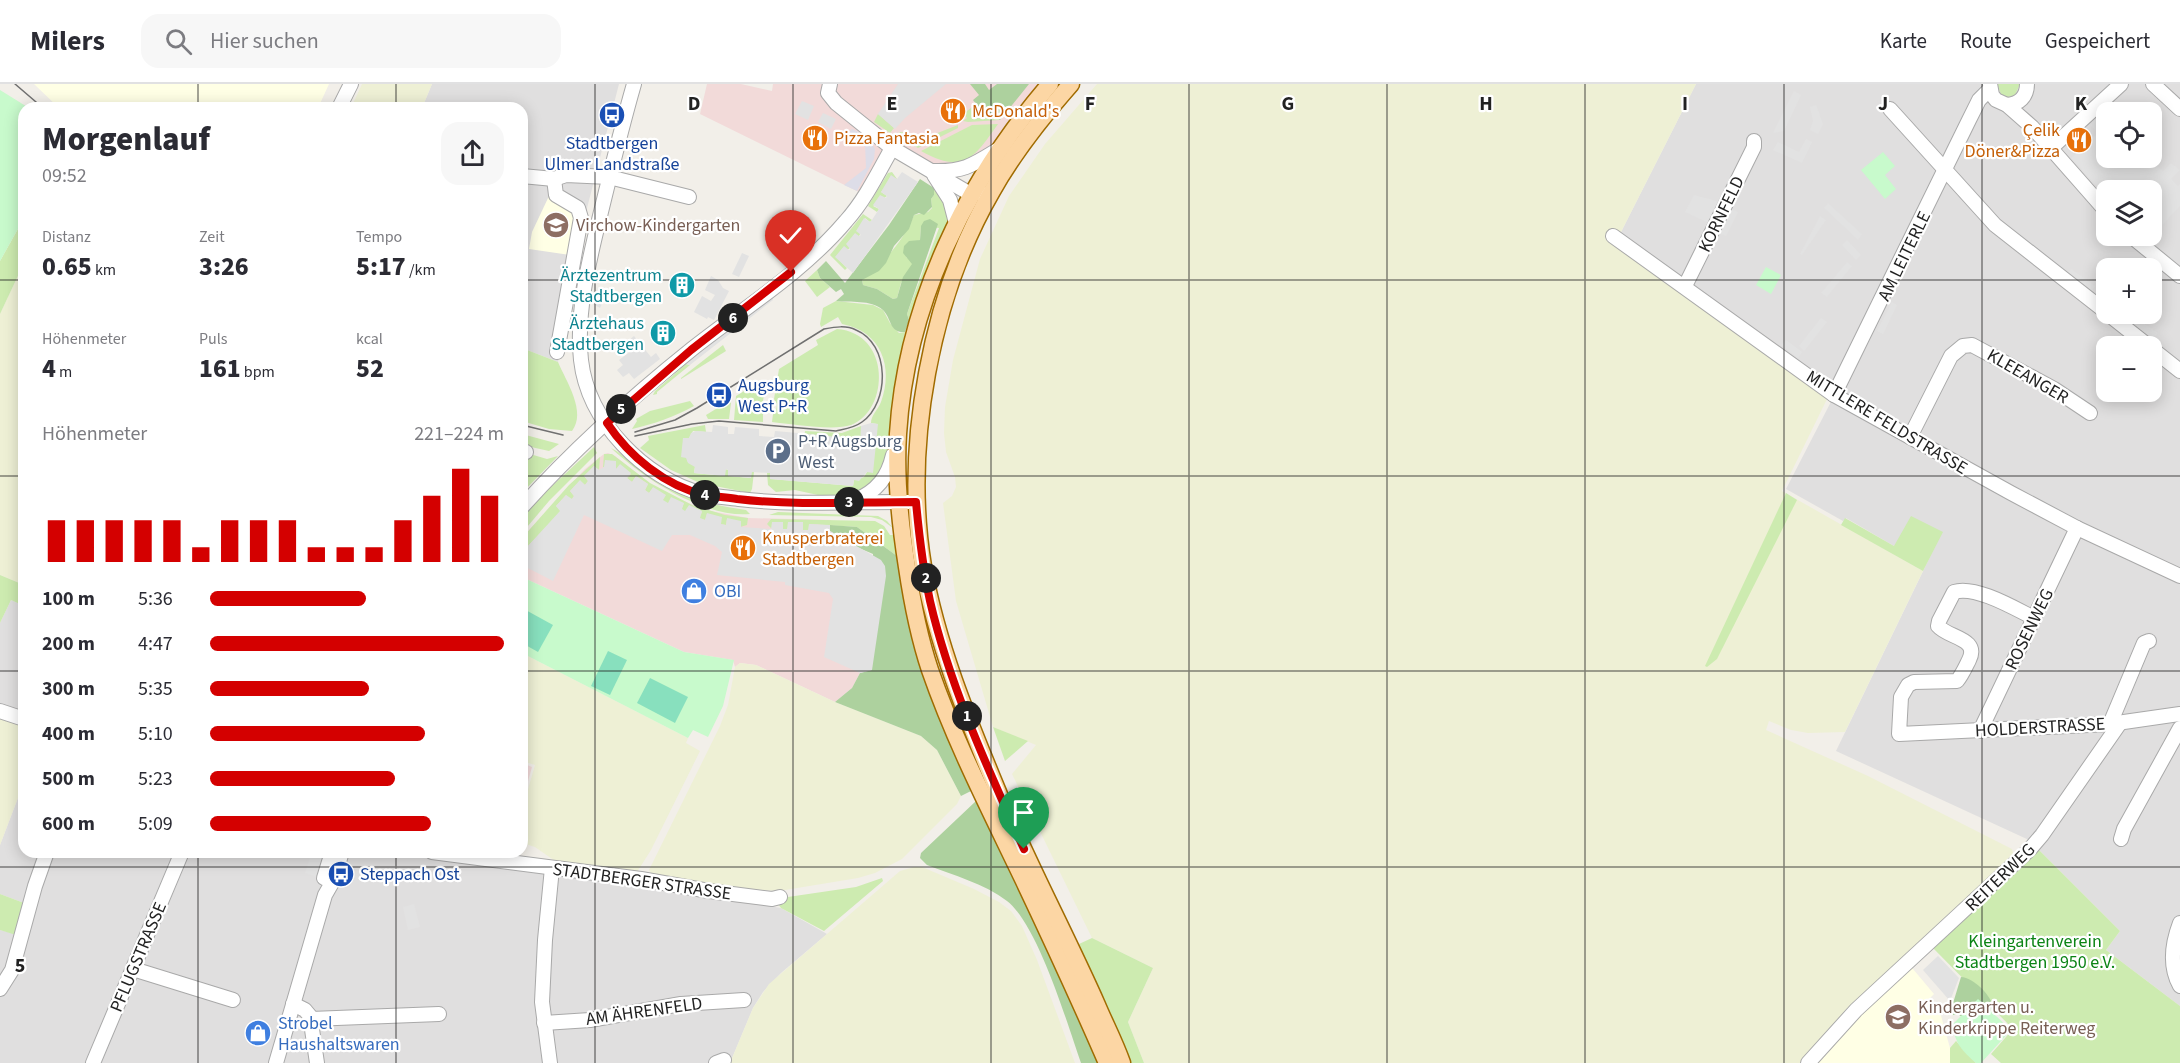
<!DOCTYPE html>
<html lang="de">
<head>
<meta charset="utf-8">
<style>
	body { margin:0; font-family:"Source Sans 3",sans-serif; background:#f7f7f7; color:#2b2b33; height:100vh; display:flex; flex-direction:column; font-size:22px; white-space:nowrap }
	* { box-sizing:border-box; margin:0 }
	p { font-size:20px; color:#7c7c81 }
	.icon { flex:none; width:33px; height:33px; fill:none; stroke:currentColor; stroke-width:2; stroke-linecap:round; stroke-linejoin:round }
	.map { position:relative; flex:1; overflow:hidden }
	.panel { position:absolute; left:18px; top:18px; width:510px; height:756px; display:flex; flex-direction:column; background:#fff; border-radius:18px; box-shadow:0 3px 15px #0003 }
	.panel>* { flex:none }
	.buttons { position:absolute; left:2096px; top:18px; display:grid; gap:12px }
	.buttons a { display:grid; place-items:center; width:66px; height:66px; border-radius:12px; background:#fff; box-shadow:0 3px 15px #0003; font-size:30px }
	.pin { position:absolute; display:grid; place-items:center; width:51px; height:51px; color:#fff; margin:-62px -26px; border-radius:50% 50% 50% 0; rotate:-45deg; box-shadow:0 0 6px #0007 }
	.pin .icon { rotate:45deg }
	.km { position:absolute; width:30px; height:30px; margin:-15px; border-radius:50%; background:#222; color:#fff; font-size:16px; line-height:30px; text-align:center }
	.round { display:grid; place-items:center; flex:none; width:63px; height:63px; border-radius:18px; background:#f7f7f7 }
	.summary { display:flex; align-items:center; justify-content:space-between; height:102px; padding:0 24px }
	h1 { font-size:33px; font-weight:800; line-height:45px }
	.metrics { display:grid; grid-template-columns:repeat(3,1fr); gap:9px; height:102px; padding:6px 24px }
	.metrics div { display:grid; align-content:center }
	.metrics b { font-size:26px; font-weight:800 }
	.metrics small { font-size:16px; font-weight:400 }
	.metrics p { font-size:16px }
	.chart { height:168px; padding:12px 24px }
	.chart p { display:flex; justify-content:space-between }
	.chart svg { width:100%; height:108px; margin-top:6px; stroke:#d40000; stroke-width:6 }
	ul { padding:0 24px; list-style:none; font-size:20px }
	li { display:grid; grid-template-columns:96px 72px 1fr; align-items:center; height:45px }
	li i { height:15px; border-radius:8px; background:#d40000 }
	header { display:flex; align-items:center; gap:36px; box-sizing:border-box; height:84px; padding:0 30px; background:#fff; border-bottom:2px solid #e1e1e2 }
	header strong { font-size:28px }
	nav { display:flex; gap:33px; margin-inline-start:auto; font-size:21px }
	.search { width:420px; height:54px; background:#f7f7f7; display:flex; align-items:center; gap:15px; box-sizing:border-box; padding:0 21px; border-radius:18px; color:#7c7c81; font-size:22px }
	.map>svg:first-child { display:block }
	.residential { fill:#e0dfdf; fill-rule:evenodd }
	.commercial { fill:#f2dad9 }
	.education { fill:#ffffe5 }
	.farmland { fill:#eef0d5 }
	.grass { fill:#cdebb0 }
	.forest { fill:#add19e }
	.park { fill:#c8facc }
	.pitch { fill:#88e0be }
	.parking { fill:#e2e2e2 }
	.plaza { fill:#dddde8 }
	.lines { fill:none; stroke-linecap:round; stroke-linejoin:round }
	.minor-casing { stroke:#a9a9a9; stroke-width:16 }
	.major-casing { stroke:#a06b00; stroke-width:19 }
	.minor { stroke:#fff; stroke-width:14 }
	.major { stroke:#fcd6a4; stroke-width:16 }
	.tram { stroke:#707070; stroke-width:1.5 }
	.route-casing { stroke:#fff; stroke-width:12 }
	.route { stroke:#d40000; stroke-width:8 }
	.grid { fill:none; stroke:#222; stroke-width:1.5; stroke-opacity:0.55 }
	.labels { text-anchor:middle; stroke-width:4.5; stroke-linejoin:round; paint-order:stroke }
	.food-label { font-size:18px; fill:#c56008; stroke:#fff; text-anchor:start }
	.transit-label { font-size:18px; fill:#164399; stroke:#fff; text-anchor:start }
	.street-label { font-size:18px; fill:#222; stroke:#fff }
	.education-label { font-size:18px; fill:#785e54; stroke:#fff; text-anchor:start }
	.culture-label { font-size:18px; fill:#0d838f; stroke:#fff; text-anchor:end }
	.service-label { font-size:18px; fill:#4e5e75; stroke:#fff; text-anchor:start }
	.shop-label { font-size:18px; fill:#366cbe; stroke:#fff; text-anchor:start }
	.park-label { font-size:18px; fill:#0c8416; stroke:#fff }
	.grid-label { font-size:20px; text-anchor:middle; font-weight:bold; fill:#222; stroke:#fff; stroke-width:4.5; stroke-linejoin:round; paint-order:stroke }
</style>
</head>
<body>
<header>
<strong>Milers</strong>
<div class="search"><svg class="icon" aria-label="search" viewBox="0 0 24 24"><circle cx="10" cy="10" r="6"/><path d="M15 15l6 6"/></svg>Hier suchen</div>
<nav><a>Karte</a><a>Route</a><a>Gespeichert</a></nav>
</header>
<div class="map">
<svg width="2180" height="979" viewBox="0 0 2180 979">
	<rect width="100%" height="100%" fill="#f2efe9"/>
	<g class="residential">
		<path d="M432 0H619L586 128 558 278 522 264V24H422Z"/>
		<path d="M1696 0H2180V922L2106 866 2120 847 2029 756 1836 667 1942 448 1894 462 1846 434 1843 437 1786 405 1836 308 1620 150ZM2106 28H2151V74H2106ZM2106 106H2151V152H2106ZM2106 184H2151V230H2106ZM2106 262H2151V308H2106Z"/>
		<path d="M11 516 24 522V631L0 622V539Z"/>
		<path d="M24 698V768H461L781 824 827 850 781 889 763 908 753 924 730 979H0V846L16 850 24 819 0 810V761Z"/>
	</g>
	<g class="commercial">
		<path d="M707 0H741L772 7 773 0H1050L999 65 931 87 892 64 865 111 700 30Z"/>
		<path d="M608 369 615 372 650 400 670 411 705 426 748 434 831 436 872 586 860 589 852 604 835 618 756 581 740 579 735 583 733 576 684 568 522 493V454L585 385 604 370Z"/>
		<path d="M522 679 532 683 522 718Z"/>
	</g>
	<g class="education">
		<path d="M34 0H329L318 24H59Z"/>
		<path d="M549 112 555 119 572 126 577 135 570 171 529 165 532 148Z"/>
		<path d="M1908 879 1934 910 1930 914 1940 928 1950 964V979H1812Z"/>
	</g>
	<g class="farmland">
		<path d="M362 0H432L422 24H351Z"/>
		<path d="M1097 0H1696L1620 150 1608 155 1682 210 1828 313 1782 407 1923 487 1845 648 1808 649 1791 646 1769 637 1766 646 1868 692 2012 765 2014 773 1929 852 1919 858 1852 921 1801 979H1144L1128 938 1153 884 1092 854 1012 690 1036 661 993 643 956 517 943 419 952 412 956 403 955 393 946 368 944 349 945 323 953 276 980 175 1009 112 1045 60Z"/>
		<path d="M24 179V501L0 491V230Z"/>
		<path d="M522 569 688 654 686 659 700 667 651 766 637 788 558 779 535 763 522 759V726L535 681 522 677Z"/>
		<path d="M740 579 756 581 835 618 921 652 937 666 961 712 957 720 902 775 875 789 858 794 779 807 731 804 652 791 649 786 720 642 728 621 735 583Z"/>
		<path d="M0 631 24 639V698L0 761Z"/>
		<path d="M914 783H922L974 805 999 818 1011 827 1022 842 1037 876 1075 979H730L753 924 769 900 900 787Z"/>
	</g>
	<g class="grass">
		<path d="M1997 0H2020L2015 11 2008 13 2001 10Z"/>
		<path d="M990 22 995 34 1000 36 968 38 963 37 967 34 963 30 971 24 973 27 983 26Z"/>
		<path d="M878 30 894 44 890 49 874 38Z"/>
		<path d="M998 40C974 74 964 91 921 67L972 41Z"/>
		<path d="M958 41V44L918 64 896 51 900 48 909 49 916 56 919 54 922 55Z"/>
		<path d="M892 88 897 95 881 108 887 112 873 122 879 125 877 128 868 122 888 89Z"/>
		<path d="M934 104 947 125V141L913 230 909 236 907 230 939 144 921 142 920 156 915 158 906 173 911 176 913 180 901 199 897 214 893 215 877 205 863 201 862 196C885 178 903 157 914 131L928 128 932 124 931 115 934 111Z"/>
		<path d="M863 130 872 136 870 138 865 134C860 155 855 163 836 173L847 184 845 186 830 171Z"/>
		<path d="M24 134V179L0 230V177Z"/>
		<path d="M817 186 820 194 830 203 817 213 805 197Z"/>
		<path d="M836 217 873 221 883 226 890 239 899 249 905 248 895 299 887 375 879 394 863 407 847 411 827 413 795 406 776 408 768 401 767 389H771V395L853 402 854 396 864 393 867 388 877 340 871 339C871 331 878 326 881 318 894 283 881 247 842 240L838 233 821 243 820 240 823 224Z"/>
		<path d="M837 245C891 249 890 326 851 341 834 347 791 340 772 338L773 330 776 328 777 320 774 315 779 285 818 261 816 256Z"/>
		<path d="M723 261 726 267 681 295V294Z"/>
		<path d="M522 264 558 278C566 297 587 328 572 347L549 345 522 337Z"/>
		<path d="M686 280 690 281 657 308V310L653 311 655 307Z"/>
		<path d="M757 299 765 307 761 326 763 329V338L734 336 736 312Z"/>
		<path d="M690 317 694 322C674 333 654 340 632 345L637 337 636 335 650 327Z"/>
		<path d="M729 317 731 319 729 335H708L706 331Z"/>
		<path d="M705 341 706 348 693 347 689 354 687 377 695 382 694 389 725 392V385L728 386V392L751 394V388H754L752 405 750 409 700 399 671 386 640 364 649 356 648 352Z"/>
		<path d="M861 342V361H857V355L834 353V359L808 351 807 357 804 356 805 347 842 349Z"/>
		<path d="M522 350 559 360 549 367 522 361Z"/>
		<path d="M594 363 597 369 549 417 522 449V430Z"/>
		<path d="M611 364C626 371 639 386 652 395 680 414 713 421 746 426L750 430C710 434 654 401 625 376 620 372 615 368 611 364Z"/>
		<path d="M530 370 547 375 558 372 522 409V372Z"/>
		<path d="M604 370H612L650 399 692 421 725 431 748 434 747 441 740 443 727 435 726 441 720 440 707 430 705 436 699 434 702 428H686L681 426 684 419 668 420 662 416 665 411 653 404 649 409 645 406 648 400 636 392 632 398 627 394 631 390 615 384 603 383Z"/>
		<path d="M600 373 599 386 594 382 584 392 588 397 585 401 580 397 570 407 574 412 571 416 566 411 556 422 561 427 528 462 522 466 523 453 569 401Z"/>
		<path d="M1786 409 1797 416 1717 575 1707 583 1705 582Z"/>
		<path d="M778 428 878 432 887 437 893 444 882 436 871 433 769 431Z"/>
		<path d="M1911 432 1943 448 1923 487 1841 441 1845 434 1894 462Z"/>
		<path d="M771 435 875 437 884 442 890 451H895L897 472 857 443 809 440V446H802L803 439 787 445H783V438L772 445 767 440Z"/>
		<path d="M0 491 24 501V522L11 516 0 539Z"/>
		<path d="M993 643 1028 657 1005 677Z"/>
		<path d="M2039 766 2120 847 2106 866 2180 922V979H2001L1991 970 2013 945 1933 864Z"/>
		<path d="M882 794 883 797 824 847 781 824 778 820 781 814 856 803Z"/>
		<path d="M0 810 24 819 16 851 0 846Z"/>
		<path d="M1092 854 1153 884 1128 938 1144 979H1130L1079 860Z"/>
		<path d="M1956 957 1976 979H1950V964Z"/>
	</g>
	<g class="forest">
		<path d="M970 0H985L989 6 997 0H1029L1000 36 993 32V25L991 22 978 29 971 24 976 20 973 16 979 11Z"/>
		<path d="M920 95 934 104V111L931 115 932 123 924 131 919 129 914 131 909 145 894 162 886 179 879 187 862 196 863 201 877 205 893 215 897 214 903 193 912 180 903 169 904 162 909 157 920 156 921 142 924 137 930 135 938 140 907 230 909 236 905 248C889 249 892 235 883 226 870 215 851 219 836 217L844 210 841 205 836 208 820 194 817 186 826 177 845 199 889 141Z"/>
		<path d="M830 441 857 443 897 472 934 616 971 707 961 712 937 666 921 652 835 618 852 604 860 589 872 586 873 470 852 461 830 447Z"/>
		<path d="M976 717 1026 813 1100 979H1081C1067 939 1038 841 1007 817 985 800 953 791 927 781L920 774 921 769Z"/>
		<path d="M1961 893C1974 894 1989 910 1993 921L1984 947 1959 931H1951L1948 922 1954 916Z"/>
	</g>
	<g class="park">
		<path d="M0 6 29 24H24V134L0 177Z"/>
		<path d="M1883 68 1895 82 1885 91 1896 105 1885 115 1861 86Z"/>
		<path d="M1766 183 1781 191 1771 210 1756 201Z"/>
		<path d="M522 493 684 568 734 576 723 622 708 653 693 646 688 654 522 569Z"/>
		<path d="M1978 915 2011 946 1981 979H1976C1961 966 1956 960 1952 941Z"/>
	</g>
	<g class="pitch">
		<path d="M522 524 553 541 538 568 522 559Z"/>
		<path d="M608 567 627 576 610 611 591 602Z"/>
		<path d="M650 594 688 613 675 639 637 619Z"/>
	</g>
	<g class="parking">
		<path d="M898 0H946L905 34 895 45 878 30Z"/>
		<path d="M1794 7 1801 11 1784 47 1773 49Z"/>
		<path d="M802 17 814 22 808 36 795 30Z"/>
		<path d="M1816 21 1823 40 1818 50 1810 46 1813 37 1810 23Z"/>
		<path d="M2103 27 2106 30V74H2149L2163 87 2171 79 2180 86 2171 95 2178 102 2180 100V122L2154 150 2151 147V106H2106V112L2071 74 2098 49 2090 41Z"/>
		<path d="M823 29 836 35 831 45 818 38Z"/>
		<path d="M1806 55 1812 58 1802 79 1773 66 1778 58 1799 68Z"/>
		<path d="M902 88 918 98 853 189 835 173 844 162 849 166 850 165 846 160 855 149 859 152 861 151 856 147 864 134 870 138 872 136 879 125 873 121 880 111 886 114 887 112 881 108 891 91 897 95Z"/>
		<path d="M1694 111 1720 118 1709 139 1685 128Z"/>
		<path d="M1828 119 1862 150 1858 156 1824 124Z"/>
		<path d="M1731 125 1738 128 1726 152 1719 149Z"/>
		<path d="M1820 132 1826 136 1802 171 1800 170Z"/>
		<path d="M1847 156 1861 171 1856 176 1842 161Z"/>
		<path d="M742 169 749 172 739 193 732 190Z"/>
		<path d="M1847 178 1852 182 1827 213 1821 209Z"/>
		<path d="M2071 185 2095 202 2091 208 2067 191Z"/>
		<path d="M711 192 718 196 723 204 729 207 714 236 708 233 707 235 694 228 702 212 711 217 715 211 705 206Z"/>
		<path d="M601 204 608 207 600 224 593 220Z"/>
		<path d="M771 211 773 216 690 281 686 280Z"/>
		<path d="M1892 218 1897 221 1883 250 1877 247Z"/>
		<path d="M2129 230 2158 249 2153 255 2126 235Z"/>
		<path d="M1821 234 1827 238 1804 267 1799 262Z"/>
		<path d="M634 252 651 273 656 269 660 275 634 295 629 289 623 293 617 286 623 281 619 276 634 265 628 257Z"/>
		<path d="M1786 256 1802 268 1798 274 1781 261Z"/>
		<path d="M871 339 878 340 873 389 867 388 859 397 854 396 853 402 770 395V389L752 388 751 394 728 392V386L726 385 725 392 694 389 695 383 688 379 686 374 681 373 683 354H689L691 349 696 347 712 348 713 341 728 343V350H734L735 343 759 345V352L774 353 775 347 798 349 797 355 807 357 808 350 857 355V361H860L861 342Z"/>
		<path d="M605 376 616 377V385L620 380 631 389 627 394 632 398 636 392 648 400 645 406 649 409 653 403 666 411 663 416 668 419 671 413 684 419 682 425 685 427 689 421 702 427 700 434 705 436 707 429 722 433 721 440 726 441 727 434 741 437V443L771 445 772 438H783V445H787L788 438H803V446H808L809 440 830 441V447L881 476 885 482 886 492 872 586 860 589 824 573 833 515 829 509 785 501V498L717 491 722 468 715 462 690 451H672L662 467 584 431 553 497 522 481V466L528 462 560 427 556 422 566 411 572 415 574 412 570 407 580 396 585 401 588 397 584 392 594 382 599 386 604 383Z"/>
		<path d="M312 768H326L317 793 305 789Z"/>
		<path d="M414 820 420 843 408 846 403 823Z"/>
		<path d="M1938 872 1959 894 1950 917 1923 886Z"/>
	</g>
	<path class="plaza" d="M852 45 868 53 875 65 874 75 857 107 844 101 866 84 865 59 847 50Z"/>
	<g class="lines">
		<defs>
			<g id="minor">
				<path d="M634 0C621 45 610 91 599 136 588 181 576 230 581 276 588 338 644 394 703 410 715 413 727 413 739 415 798 422 857 417 916 418"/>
				<path d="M830 0 828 9 836 19 892 64 960 104 967 108 982 109"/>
				<path d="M1990 0 1992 11 1996 16 2007 21 2032 43 2106 127"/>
				<path d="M2153 0 2180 25"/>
				<path d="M2007 21C2019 20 2027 13 2027 0"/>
				<path d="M339 24 351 0"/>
				<path d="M1890 25 1995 141 2106 228"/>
				<path d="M2050 65 2121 0"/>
				<path d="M933 87C964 88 973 81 999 65"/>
				<path d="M934 91 950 116 956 139"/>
				<path d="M522 92 554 95 566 91 609 93 689 113"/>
				<path d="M554 95 556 111 578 124 581 134 557 268"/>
				<path d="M1613 152 1834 311 2011 409 2077 444 2180 492"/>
				<path d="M2131 152 2180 192"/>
				<path d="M1685 202 1754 63V57"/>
				<path d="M2108 230 2180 287"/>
				<path d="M1834 311 1969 36 1979 16 1990 5"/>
				<path d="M1910 353 1951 272 1963 262 1972 261 2054 305 2090 329"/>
				<path d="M522 368H526"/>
				<path d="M856 416C877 407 888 393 893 371"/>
				<path d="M522 423C573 366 632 313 692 265 744 224 803 188 846 137 865 116 878 89 892 64"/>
				<path d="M2034 534C2014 524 1975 501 1954 508L1939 537 1938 542C1948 554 1980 554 1969 576 1965 584 1962 591 1957 597L1914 598 1908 601 1901 613 1899 650 2110 640 2180 630"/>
				<path d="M0 627 24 635"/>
				<path d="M2110 640 2144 559 2149 557"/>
				<path d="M1980 647 2077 444"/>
				<path d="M2121 755 2124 745 2180 644"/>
				<path d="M432 768 641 795 709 807 772 815 780 813"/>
				<path d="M324 794 332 768"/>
				<path d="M2180 839C2172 860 2169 882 2180 902"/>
				<path d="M133 885 233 916"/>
				<path d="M0 905 12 886 35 802 47 768"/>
				<path d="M293 920 305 926 310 932 317 979"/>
				<path d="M311 935 439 930"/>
				<path d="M544 939 590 936 681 920 744 916"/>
				<path d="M93 979 182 768"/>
				<path d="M276 979 325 811 333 797 342 768"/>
				<path d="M550 979 542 918 545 856 552 784"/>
				<path d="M716 979 724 976"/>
				<path d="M1808 979 1856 926 2030 765 2042 751 2120 639"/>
			</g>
			<g id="major">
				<path d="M1050 0C966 97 906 221 898 350 895 395 900 439 907 483 912 517 919 553 930 586 955 658 990 726 1023 795 1052 856 1080 917 1107 979"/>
				<path d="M1071 0C1041 34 1014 68 992 107 931 212 903 362 923 482 937 562 969 638 1000 713 1030 784 1066 851 1097 921 1105 940 1115 959 1122 979"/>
			</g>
		</defs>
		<use href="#minor" class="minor-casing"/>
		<use href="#major" class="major-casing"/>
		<use href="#minor" class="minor"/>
		<use href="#major" class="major"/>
		<g class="tram">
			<path d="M15 0 43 24"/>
			<path d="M522 341 563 351"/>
			<path d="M635 348 675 336 697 324 824 245C835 243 846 241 856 246 890 260 890 318 862 338 854 344 845 345 836 347L719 337 692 340 635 352"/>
		</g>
	</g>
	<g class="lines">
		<defs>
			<path id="route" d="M791 188 691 266 607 339C629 372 665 402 705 411 715 413 726 413 737 415 797 422 856 418 916 418 919 451 923 484 930 517 950 603 988 685 1024 765"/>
		</defs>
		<use href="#route" class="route-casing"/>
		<use href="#route" class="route"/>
	</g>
	<path class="grid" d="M198 0V24M396 0V24M595 0V979M793 0V979M991 0V979M1189 0V979M1387 0V979M1585 0V979M1784 0V979M1982 0V979M0 196H24M522 196H2106M2151 196H2180M0 392H24M522 392H2180M0 587H24M522 587H2180M198 768V979M396 768V979M0 783H2180"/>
	<defs>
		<symbol id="restaurant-disc" viewBox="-11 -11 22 22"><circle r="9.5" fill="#e8710a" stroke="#fff"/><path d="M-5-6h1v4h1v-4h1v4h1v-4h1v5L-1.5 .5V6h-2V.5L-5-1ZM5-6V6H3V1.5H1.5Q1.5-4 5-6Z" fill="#fff"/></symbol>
		<symbol id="bus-disc" viewBox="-11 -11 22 22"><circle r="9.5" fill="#1a4fb4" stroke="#fff"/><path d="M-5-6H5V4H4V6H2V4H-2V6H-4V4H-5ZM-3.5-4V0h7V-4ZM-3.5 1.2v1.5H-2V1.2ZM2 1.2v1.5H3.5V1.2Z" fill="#fff"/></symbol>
		<symbol id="school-disc" viewBox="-11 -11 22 22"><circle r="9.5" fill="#8d6e63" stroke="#fff"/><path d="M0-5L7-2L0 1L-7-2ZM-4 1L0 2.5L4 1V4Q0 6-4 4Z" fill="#fff"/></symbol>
		<symbol id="building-disc" viewBox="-11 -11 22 22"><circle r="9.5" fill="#0f9aa8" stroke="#fff"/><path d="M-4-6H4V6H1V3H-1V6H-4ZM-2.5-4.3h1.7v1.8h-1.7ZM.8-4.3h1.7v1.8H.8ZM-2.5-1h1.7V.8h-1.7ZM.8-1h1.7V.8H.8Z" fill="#fff"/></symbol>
		<symbol id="parking-disc" viewBox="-11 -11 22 22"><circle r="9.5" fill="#5c6f8a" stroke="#fff"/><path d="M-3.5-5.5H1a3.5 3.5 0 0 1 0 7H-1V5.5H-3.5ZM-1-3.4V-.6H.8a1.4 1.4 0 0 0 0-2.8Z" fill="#fff"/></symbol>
		<symbol id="shop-disc" viewBox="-11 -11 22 22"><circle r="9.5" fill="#3f7fe0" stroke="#fff"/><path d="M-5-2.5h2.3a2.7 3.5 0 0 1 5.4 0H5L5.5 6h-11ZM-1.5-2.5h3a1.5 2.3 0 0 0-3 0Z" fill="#fff"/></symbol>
	</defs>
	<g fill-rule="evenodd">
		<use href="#restaurant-disc" x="938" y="12" width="30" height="30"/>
		<use href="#bus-disc" x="597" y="16" width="30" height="30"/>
		<use href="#restaurant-disc" x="800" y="39" width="30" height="30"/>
		<use href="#restaurant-disc" x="2064" y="41" width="30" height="30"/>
		<use href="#school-disc" x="541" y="126" width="30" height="30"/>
		<use href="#building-disc" x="667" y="186" width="30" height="30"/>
		<use href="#building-disc" x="648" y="234" width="30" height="30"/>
		<use href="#bus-disc" x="704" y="296" width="30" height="30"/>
		<use href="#parking-disc" x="763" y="352" width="30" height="30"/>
		<use href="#restaurant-disc" x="728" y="449" width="30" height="30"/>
		<use href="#shop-disc" x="679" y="492" width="30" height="30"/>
		<use href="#bus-disc" x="326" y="775" width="30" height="30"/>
		<use href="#school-disc" x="1883" y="918" width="30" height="30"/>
		<use href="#shop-disc" x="243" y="934" width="30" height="30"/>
	</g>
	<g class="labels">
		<g class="food-label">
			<text x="972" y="33">McDonald's</text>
			<text x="2060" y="52" text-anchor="end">Çelik<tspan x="2060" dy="21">Döner&amp;Pizza</tspan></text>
			<text x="834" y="60">Pizza Fantasia</text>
			<text x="762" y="460">Knusperbraterei<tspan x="762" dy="21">Stadtbergen</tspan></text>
		</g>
		<g class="transit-label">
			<text x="612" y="65" text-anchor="middle">Stadtbergen<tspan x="612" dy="21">Ulmer Landstraße</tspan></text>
			<text x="738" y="307">Augsburg<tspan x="738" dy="21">West P+R</tspan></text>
			<text x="360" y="796">Steppach Ost</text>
		</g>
		<g class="street-label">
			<text transform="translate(1721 130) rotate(-64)" y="6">KORNFELD</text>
			<text transform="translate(1904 172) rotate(-64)" y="6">AM LEITERLE</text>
			<text transform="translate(2028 292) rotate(30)" y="6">KLEEANGER</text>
			<text transform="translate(1887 338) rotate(31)" y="6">MITTLERE FELDSTRASSE</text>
			<text transform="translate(2029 545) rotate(-64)" y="6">ROSENWEG</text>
			<text transform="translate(2040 643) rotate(-3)" y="6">HOLDERSTRASSE</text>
			<text transform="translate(2000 793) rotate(-44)" y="6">REITERWEG</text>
			<text transform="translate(642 797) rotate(8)" y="6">STADTBERGER STRASSE</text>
			<text transform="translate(138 873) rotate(-67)" y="6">PFLUGSTRASSE</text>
			<text transform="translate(644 927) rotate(-8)" y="6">AM ÄHRENFELD</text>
		</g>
		<g class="education-label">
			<text x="576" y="147">Virchow-Kindergarten</text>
			<text x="1918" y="929">Kindergarten u.<tspan x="1918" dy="21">Kinderkrippe Reiterweg</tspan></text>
		</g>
		<g class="culture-label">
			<text x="662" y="197">Ärztezentrum<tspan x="662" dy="21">Stadtbergen</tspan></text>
			<text x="644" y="245">Ärztehaus<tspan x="644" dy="21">Stadtbergen</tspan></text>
		</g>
		<g class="service-label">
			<text x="798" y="363">P+R Augsburg<tspan x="798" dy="21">West</tspan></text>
		</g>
		<g class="shop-label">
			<text x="714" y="513">OBI</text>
			<text x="278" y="945">Strobel<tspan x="278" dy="21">Haushaltswaren</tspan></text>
		</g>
		<g class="park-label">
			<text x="2035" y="863">Kleingartenverein<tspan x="2035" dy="21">Stadtbergen 1950 e.V.</tspan></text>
		</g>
	</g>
	<g class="grid-label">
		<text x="694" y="26">D</text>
		<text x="892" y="26">E</text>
		<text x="1090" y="26">F</text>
		<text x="1288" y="26">G</text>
		<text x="1486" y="26">H</text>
		<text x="1685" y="26">I</text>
		<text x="1883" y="26">J</text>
		<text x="2081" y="26">K</text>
		<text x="20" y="888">5</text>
	</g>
</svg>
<div class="buttons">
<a><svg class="icon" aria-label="locate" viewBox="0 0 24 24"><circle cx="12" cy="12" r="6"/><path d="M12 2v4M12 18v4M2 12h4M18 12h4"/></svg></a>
<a><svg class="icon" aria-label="layers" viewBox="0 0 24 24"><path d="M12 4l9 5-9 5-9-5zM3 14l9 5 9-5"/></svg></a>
<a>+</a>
<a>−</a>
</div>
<div class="pin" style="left:1024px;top:765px;background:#1e9e55"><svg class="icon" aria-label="arrive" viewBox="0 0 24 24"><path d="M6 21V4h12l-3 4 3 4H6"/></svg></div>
<div class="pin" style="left:791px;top:188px;background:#d93025"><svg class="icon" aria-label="check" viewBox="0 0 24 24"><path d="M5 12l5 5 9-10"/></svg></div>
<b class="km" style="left:967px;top:632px">1</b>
<b class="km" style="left:926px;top:494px">2</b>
<b class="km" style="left:849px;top:418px">3</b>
<b class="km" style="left:705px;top:411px">4</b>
<b class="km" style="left:621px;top:325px">5</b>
<b class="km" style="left:733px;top:234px">6</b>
<section class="panel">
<div class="summary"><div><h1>Morgenlauf</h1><p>09:52</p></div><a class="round"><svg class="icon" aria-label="share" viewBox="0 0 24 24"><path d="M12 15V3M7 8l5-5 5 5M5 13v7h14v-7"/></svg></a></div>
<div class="metrics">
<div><p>Distanz</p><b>0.65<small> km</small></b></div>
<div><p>Zeit</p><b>3:26</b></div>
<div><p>Tempo</p><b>5:17<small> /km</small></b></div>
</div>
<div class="metrics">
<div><p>Höhenmeter</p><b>4<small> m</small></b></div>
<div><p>Puls</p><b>161<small> bpm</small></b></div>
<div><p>kcal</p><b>52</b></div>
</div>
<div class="chart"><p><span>Höhenmeter</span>221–224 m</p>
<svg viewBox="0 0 160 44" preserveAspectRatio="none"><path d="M5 44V27M15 44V27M25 44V27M35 44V27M45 44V27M55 44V38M65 44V27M75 44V27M85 44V27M95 44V38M105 44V38M115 44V38M125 44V27M135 44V17M145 44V6M155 44V17"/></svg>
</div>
<ul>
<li><b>100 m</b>5:36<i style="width:53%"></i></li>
<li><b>200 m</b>4:47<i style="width:100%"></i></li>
<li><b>300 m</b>5:35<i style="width:54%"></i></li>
<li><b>400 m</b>5:10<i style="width:73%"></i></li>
<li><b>500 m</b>5:23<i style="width:63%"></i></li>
<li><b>600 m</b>5:09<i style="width:75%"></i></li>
</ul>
</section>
</div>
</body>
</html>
